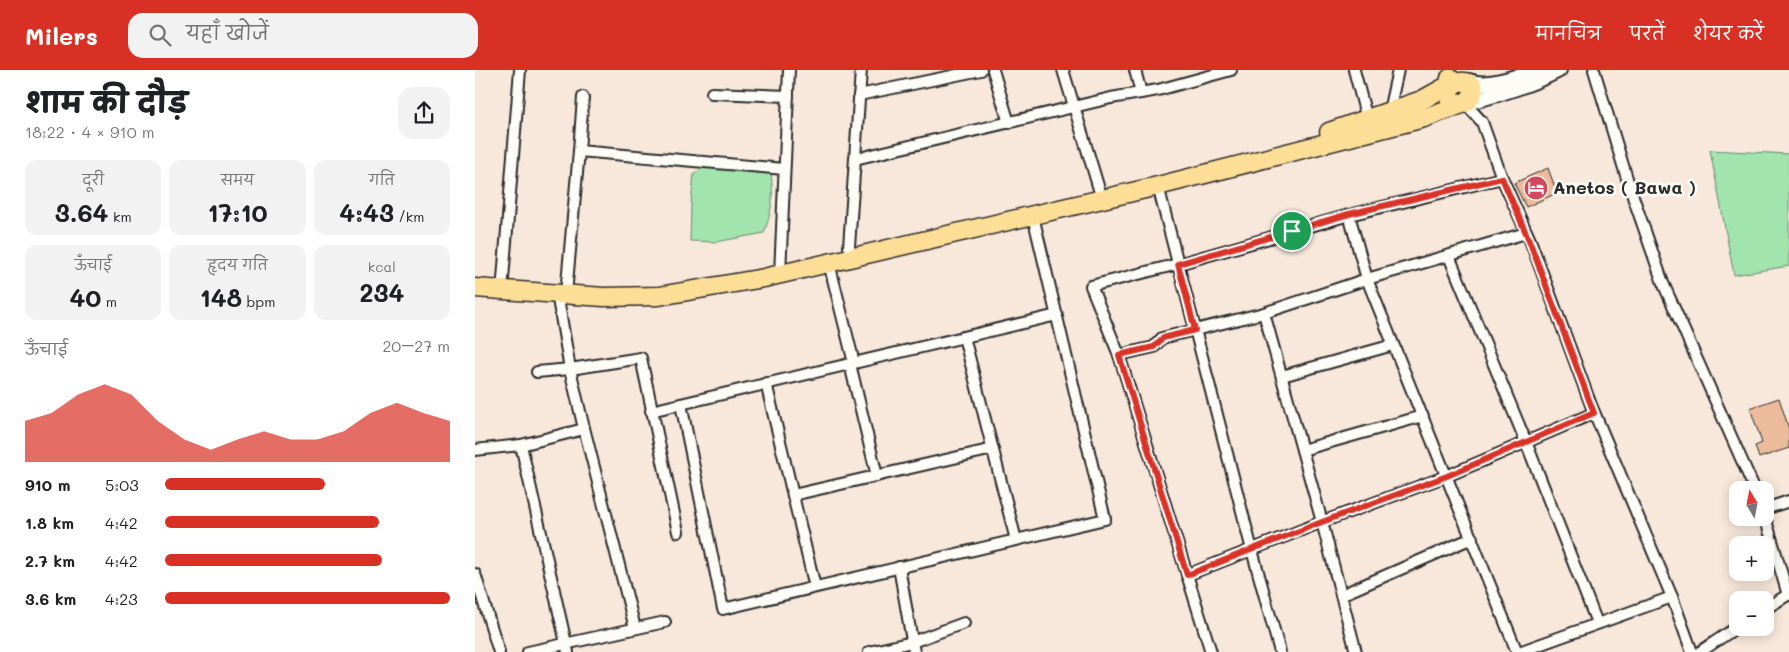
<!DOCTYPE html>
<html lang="hi">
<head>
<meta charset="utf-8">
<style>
	body { margin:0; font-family:Mali,"Playpen Sans Deva",sans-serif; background:#f2f2f2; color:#202124; height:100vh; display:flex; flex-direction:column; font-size:19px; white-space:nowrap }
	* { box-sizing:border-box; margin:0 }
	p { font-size:16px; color:#757577 }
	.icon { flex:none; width:28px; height:28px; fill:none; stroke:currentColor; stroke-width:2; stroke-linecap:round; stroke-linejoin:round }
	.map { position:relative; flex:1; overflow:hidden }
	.panel { display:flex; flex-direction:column; background:#fff; width:475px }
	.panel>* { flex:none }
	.needle { width:32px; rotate:350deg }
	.tools { position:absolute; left:1254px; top:411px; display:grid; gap:10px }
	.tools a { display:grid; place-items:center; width:45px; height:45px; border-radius:10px; background:#fff; box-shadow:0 2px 12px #0003; font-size:25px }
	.pin { position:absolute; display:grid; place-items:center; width:42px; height:42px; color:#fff; margin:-21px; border:2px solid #fff; border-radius:50%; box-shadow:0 1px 5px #0007 }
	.round { display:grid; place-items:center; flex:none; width:52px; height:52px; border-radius:15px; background:#f2f2f2 }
	.summary { display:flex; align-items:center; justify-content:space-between; height:85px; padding:0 25px }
	h1 { font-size:28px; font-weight:800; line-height:38px }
	.stats { display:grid; grid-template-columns:repeat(3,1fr); gap:8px; height:85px; padding:5px 25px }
	.stats div { display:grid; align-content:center; border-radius:12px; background:#f2f2f2; text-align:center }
	.stats b { font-size:25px; font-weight:800 }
	.stats small { font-size:14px; font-weight:400 }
	.stats p { font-size:14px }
	.chart { height:140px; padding:10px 25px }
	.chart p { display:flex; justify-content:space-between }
	.chart svg { width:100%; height:90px; margin-top:5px; fill:#d93025; opacity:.7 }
	ul { padding:0 25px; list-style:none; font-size:16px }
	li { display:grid; grid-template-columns:80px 60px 1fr; align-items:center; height:38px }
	li i { height:12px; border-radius:6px; background:#d93025 }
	header { display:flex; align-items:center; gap:30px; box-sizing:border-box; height:70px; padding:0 25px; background:#d93025; color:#fff }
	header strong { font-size:24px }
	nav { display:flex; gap:28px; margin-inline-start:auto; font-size:18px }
	.search { width:350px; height:45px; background:#f2f2f2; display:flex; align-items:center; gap:12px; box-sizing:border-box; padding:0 18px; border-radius:15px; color:#757577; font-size:19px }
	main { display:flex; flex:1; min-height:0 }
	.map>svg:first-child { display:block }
	.green { fill:#a1e4ae; stroke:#66886c }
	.building { fill:#ebbb9b; stroke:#2b2b2b }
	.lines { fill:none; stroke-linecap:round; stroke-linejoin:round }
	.street-casing { stroke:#2b2b2b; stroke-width:14 }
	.secondary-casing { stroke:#2b2b2b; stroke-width:18 }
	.highway-casing { stroke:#2b2b2b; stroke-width:21 }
	.street { stroke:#fdfcf7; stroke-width:10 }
	.secondary { stroke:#fdfcf7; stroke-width:14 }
	.highway { stroke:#fdde96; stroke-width:18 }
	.route-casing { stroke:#fff; stroke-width:10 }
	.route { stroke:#d93025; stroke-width:6 }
	.labels { text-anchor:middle; stroke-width:5; stroke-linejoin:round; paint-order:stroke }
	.poi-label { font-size:18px; font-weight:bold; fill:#2b2b2b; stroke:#fdfcf7; text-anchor:start }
</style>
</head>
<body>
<header>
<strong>Milers</strong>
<div class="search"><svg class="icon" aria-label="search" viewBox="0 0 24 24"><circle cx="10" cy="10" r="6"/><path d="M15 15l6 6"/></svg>यहाँ खोजें</div>
<nav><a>मानचित्र</a><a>परतें</a><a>शेयर करें</a></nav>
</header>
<main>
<section class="panel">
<div class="summary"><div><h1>शाम की दौड़</h1><p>18:22 · 4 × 910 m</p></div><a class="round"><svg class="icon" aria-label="share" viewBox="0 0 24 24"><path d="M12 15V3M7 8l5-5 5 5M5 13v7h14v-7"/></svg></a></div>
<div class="stats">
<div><p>दूरी</p><b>3.64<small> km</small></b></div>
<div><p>समय</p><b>17:10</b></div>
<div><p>गति</p><b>4:43<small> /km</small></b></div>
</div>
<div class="stats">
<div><p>ऊँचाई</p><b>40<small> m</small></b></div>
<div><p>हृदय गति</p><b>148<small> bpm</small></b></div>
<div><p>kcal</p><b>234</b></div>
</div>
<div class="chart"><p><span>ऊँचाई</span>20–27 m</p>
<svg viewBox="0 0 160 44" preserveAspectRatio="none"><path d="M0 44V24L10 20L20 11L30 6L40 11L50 24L60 33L70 38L80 33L90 29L100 33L110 33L120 29L130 20L140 15L150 20L160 24V44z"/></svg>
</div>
<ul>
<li><b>910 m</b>5:03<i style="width:56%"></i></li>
<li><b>1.8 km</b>4:42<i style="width:75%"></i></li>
<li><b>2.7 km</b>4:42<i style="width:76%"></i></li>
<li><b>3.6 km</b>4:23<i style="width:100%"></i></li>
</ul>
</section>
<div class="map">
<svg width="1314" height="582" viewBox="0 0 1314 582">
	<rect width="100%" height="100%" fill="#f8e8db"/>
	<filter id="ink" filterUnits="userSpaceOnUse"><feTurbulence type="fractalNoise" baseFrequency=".02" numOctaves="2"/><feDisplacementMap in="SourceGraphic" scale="10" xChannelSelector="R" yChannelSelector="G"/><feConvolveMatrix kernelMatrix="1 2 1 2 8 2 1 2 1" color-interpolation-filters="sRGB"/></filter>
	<g filter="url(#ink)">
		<g class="green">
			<path d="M1235 80 1314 84V196L1259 205Z"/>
			<path d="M228 98 281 99 296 103C299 126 297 141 289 163L241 172 215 171 216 134 219 104Z"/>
		</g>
		<g class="building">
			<path d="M1073 98 1082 123 1051 137 1039 113Z"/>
			<path d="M1304 328 1314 359V378L1284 388 1280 376 1287 373 1275 338Z"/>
		</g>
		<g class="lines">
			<defs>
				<g id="street">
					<path d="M518 0 534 53"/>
					<path d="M588 0 627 129"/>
					<path d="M660 0 666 23"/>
					<path d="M879 0 892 49"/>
					<path d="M1119 0 1154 115 1188 213 1280 420"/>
					<path d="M237 23 313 26"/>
					<path d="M384 25 506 0"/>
					<path d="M108 27 104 81 309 99"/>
					<path d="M990 33 1007 52 1027 108 1055 170 1116 335 1197 527 1217 582"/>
					<path d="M914 41 923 0"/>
					<path d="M380 89 636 28 683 20 756 0"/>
					<path d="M683 116 777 480 805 582"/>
					<path d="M874 145 892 209 1042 582"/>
					<path d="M374 177 386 0"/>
					<path d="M974 186 1051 372 1122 553"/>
					<path d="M354 193 379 293"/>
					<path d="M305 204 314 0"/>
					<path d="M28 209 45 0"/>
					<path d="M82 223 95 299 107 350 160 558"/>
					<path d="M91 224 104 81"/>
					<path d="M789 243 847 452 881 582"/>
					<path d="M489 267 541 470"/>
					<path d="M644 285 679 277 687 268 789 243 892 209 1051 163"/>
					<path d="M375 294 402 406"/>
					<path d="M62 302 95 299 166 288 203 462"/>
					<path d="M807 306 918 275"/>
					<path d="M291 313 340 517"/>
					<path d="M206 334 248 539 630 449 558 146"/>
					<path d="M176 341 582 245"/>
					<path d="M0 380 46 375"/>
					<path d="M827 380 948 346"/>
					<path d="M318 425 518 379"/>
					<path d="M1290 439 1314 431"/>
					<path d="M1290 447 1313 525"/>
					<path d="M424 497 439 582"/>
					<path d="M0 504 24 582"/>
					<path d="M712 505 847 452 972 406 1119 343"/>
					<path d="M866 525 997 468"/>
					<path d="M1290 539 1314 524"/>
					<path d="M53 582 190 552"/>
					<path d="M93 582 46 375 109 359"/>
					<path d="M394 582 437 572 489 553"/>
					<path d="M736 582 644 285 616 216 703 194 874 145 1027 108"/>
					<path d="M1044 582 1197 527"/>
					<path d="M1225 582 1262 557"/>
				</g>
				<g id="secondary">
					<path d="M994 11C1016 19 1042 5 1064 0"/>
					<path d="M990 33C1022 25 1055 15 1084 0"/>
				</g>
				<g id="highway">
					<path d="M854 62 947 30 974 15 975 8"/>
					<path d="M0 218 129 227 184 226 289 208 683 116 949 48 990 33C996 28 999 24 998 16 980 0 957 34 990 33"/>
				</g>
			</defs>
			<use href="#street" class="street-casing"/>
			<use href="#secondary" class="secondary-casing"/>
			<use href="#highway" class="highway-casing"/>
			<use href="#street" class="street"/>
			<use href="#secondary" class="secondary"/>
			<use href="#highway" class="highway"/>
		</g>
	</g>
	<g class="lines" filter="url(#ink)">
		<defs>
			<path id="route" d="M1027 108 1054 170 1119 343 972 406 847 452 712 505 644 285 679 277 688 268 720 260 703 194 874 144Z"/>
		</defs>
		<use href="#route" class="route-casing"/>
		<use href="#route" class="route"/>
	</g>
	<defs>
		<symbol id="hotel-disc" viewBox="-11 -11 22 22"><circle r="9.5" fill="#d1495b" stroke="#fdfcf7"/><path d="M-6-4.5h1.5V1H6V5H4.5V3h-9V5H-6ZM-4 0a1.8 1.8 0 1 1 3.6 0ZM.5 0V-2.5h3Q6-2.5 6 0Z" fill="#fff"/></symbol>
	</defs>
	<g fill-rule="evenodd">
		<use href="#hotel-disc" x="1047" y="104" width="28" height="28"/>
	</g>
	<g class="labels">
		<g class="poi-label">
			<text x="1078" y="124">Anetos ( Bawa )</text>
		</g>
	</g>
</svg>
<div class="tools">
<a><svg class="needle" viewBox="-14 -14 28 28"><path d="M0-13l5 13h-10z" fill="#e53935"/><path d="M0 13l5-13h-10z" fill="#757577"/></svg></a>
<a>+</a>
<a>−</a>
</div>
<div class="pin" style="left:817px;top:161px;background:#1e9e55"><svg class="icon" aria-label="arrive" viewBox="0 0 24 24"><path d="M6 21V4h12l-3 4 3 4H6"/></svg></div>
</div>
</main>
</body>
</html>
